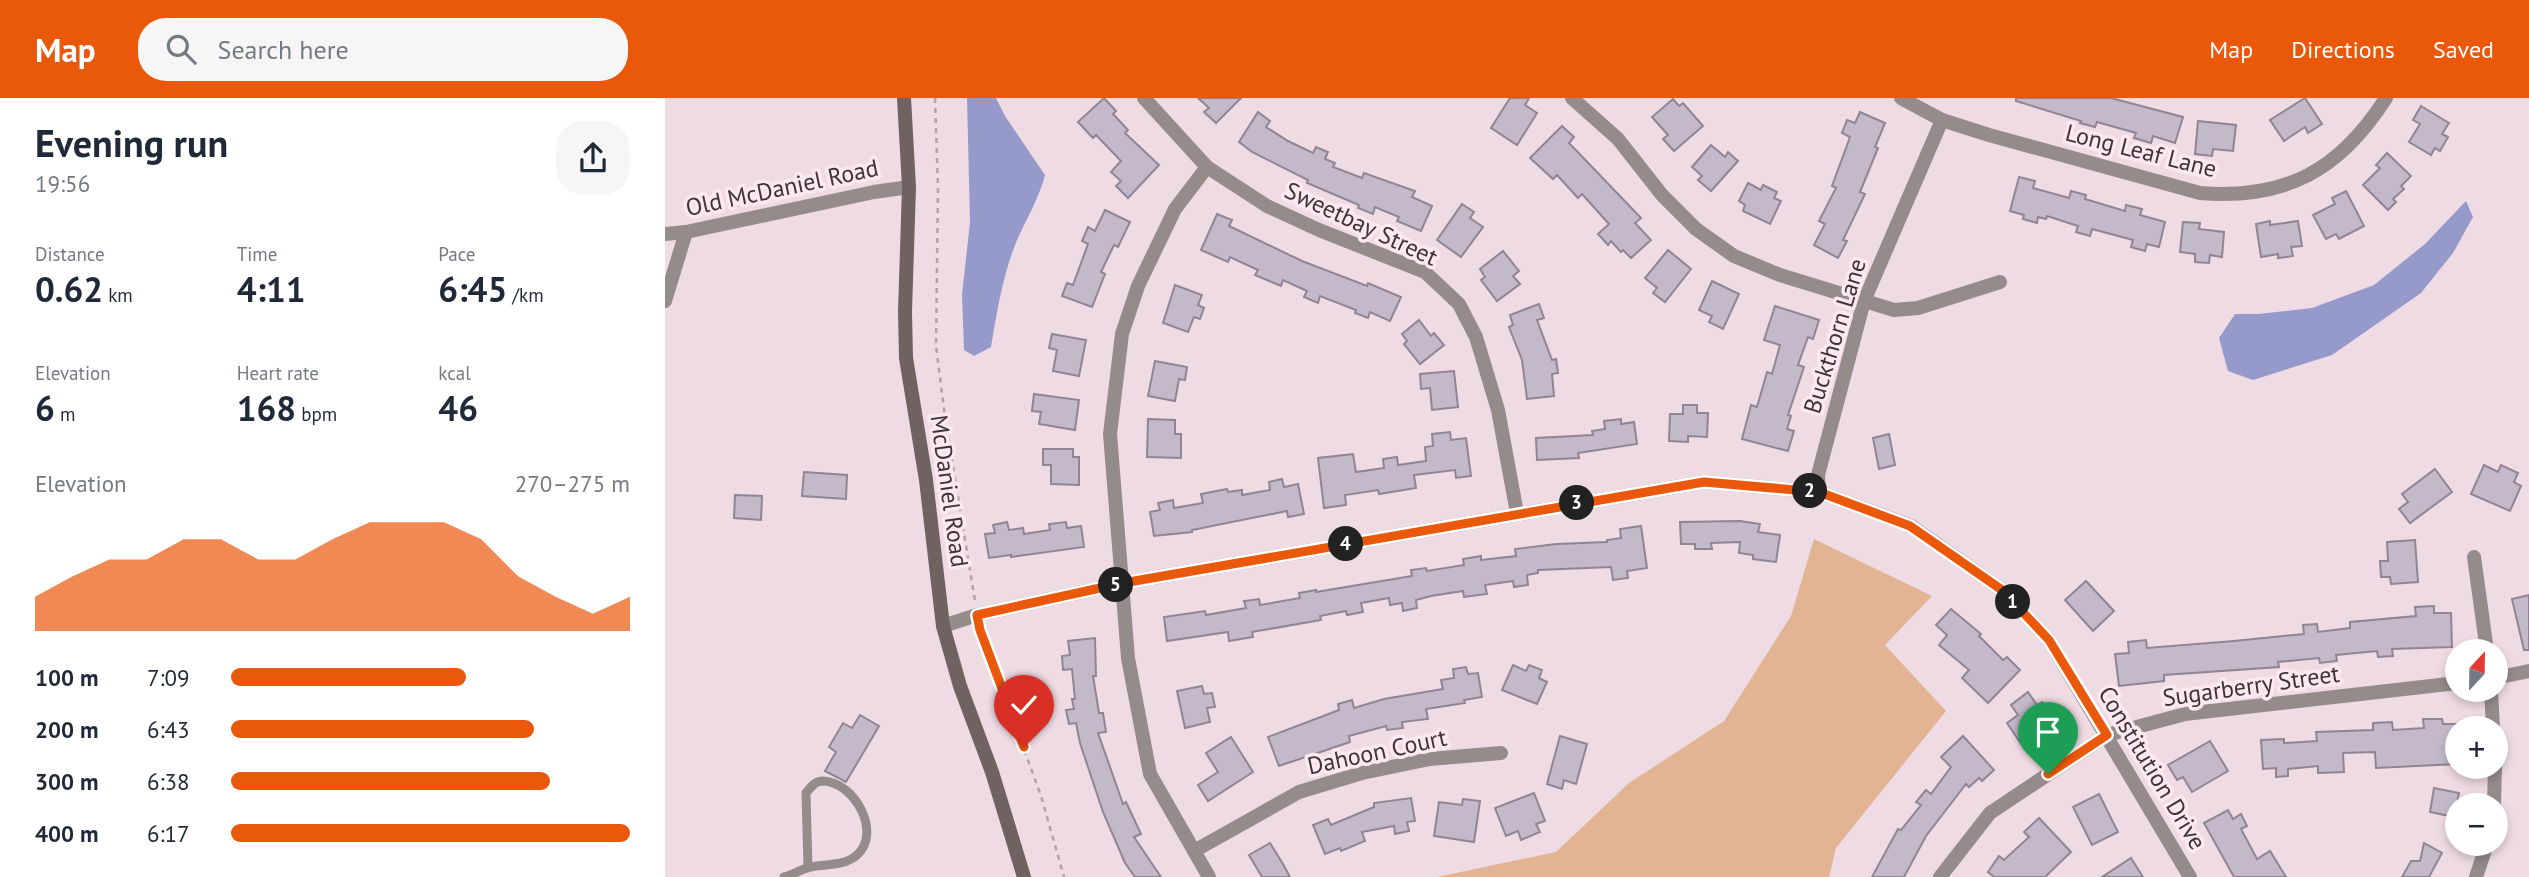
<!DOCTYPE html>
<html lang="en">
<head>
<meta charset="utf-8">
<style>
	body { margin:0; font-family:"PT Sans",sans-serif; background:#f6f6f7; color:#1f2937; height:100vh; display:flex; flex-direction:column; font-size:26px; white-space:nowrap }
	* { box-sizing:border-box; margin:0 }
	p { font-size:23px; color:#747a83 }
	.icon { flex:none; width:38px; height:38px; fill:none; stroke:currentColor; stroke-width:2; stroke-linecap:round; stroke-linejoin:round }
	.map { position:relative; flex:1; overflow:hidden }
	.side { display:flex; flex-direction:column; background:#fff; width:665px }
	.side>* { flex:none }
	.needle { width:46px; rotate:22deg }
	.controls { position:absolute; left:1780px; top:541px; display:grid; gap:14px }
	.controls a { display:grid; place-items:center; width:63px; height:63px; border-radius:50%; background:#fff; box-shadow:0 4px 10px #0003; font-size:35px }
	.pin { position:absolute; display:grid; place-items:center; width:60px; height:60px; color:#fff; margin:-72px -30px; border-radius:50% 50% 50% 0; rotate:-45deg; box-shadow:0 0 7px #0007 }
	.pin .icon { rotate:45deg }
	.km { position:absolute; width:35px; height:35px; margin:-18px; border-radius:50%; background:#222; color:#fff; font-size:19px; line-height:35px; text-align:center }
	.round { display:grid; place-items:center; flex:none; width:74px; height:74px; border-radius:28px; background:#f6f6f7 }
	.summary { display:flex; align-items:center; justify-content:space-between; height:119px; padding:0 35px }
	h1 { font-size:38px; font-weight:800; line-height:52px }
	.stats { display:grid; grid-template-columns:repeat(3,1fr); gap:10px; height:119px; padding:7px 35px }
	.stats div { display:grid; align-content:center }
	.stats b { font-size:35px; font-weight:800 }
	.stats small { font-size:19px; font-weight:400 }
	.stats p { font-size:19px }
	.chart { height:196px; padding:14px 35px }
	.chart p { display:flex; justify-content:space-between }
	.chart svg { width:100%; height:126px; margin-top:7px; fill:#ea580c; opacity:.7 }
	ul { padding:0 35px; list-style:none; font-size:23px }
	li { display:grid; grid-template-columns:112px 84px 1fr; align-items:center; height:52px }
	li i { height:18px; border-radius:9px; background:#ea580c }
	header { display:flex; align-items:center; gap:42px; box-sizing:border-box; height:98px; padding:0 35px; background:#ea580c; color:#fff }
	header strong { font-size:33px }
	nav { display:flex; gap:38px; margin-inline-start:auto; font-size:24px }
	.search { width:490px; height:63px; background:#f6f6f7; display:flex; align-items:center; gap:18px; box-sizing:border-box; padding:0 24px; border-radius:28px; color:#747a83; font-size:26px }
	main { display:flex; flex:1; min-height:0 }
	.map>svg:first-child { display:block }
	.green { fill:#e3b494 }
	.water { fill:#969aca }
	.building { fill:#c4b9c9; stroke:#8f8594; stroke-width:2 }
	.lines { fill:none; stroke-linecap:round; stroke-linejoin:round }
	.path { stroke:#b2a2a9; stroke-width:2.5; stroke-dasharray:5 5; stroke-linecap:butt }
	.service { stroke:#958b8b; stroke-width:9 }
	.minor { stroke:#958b8b; stroke-width:14 }
	.tertiary { stroke:#958b8b; stroke-width:14 }
	.secondary { stroke:#706261; stroke-width:14 }
	.route-casing { stroke:#fff; stroke-width:14 }
	.route { stroke:#ea580c; stroke-width:9 }
	.labels { text-anchor:middle; stroke-width:7; stroke-linejoin:round; paint-order:stroke }
	.street-label { font-size:24px; fill:#3b3336; stroke:#fde8f2 }
</style>
</head>
<body>
<header>
<strong>Map</strong>
<div class="search"><svg class="icon" aria-label="search" viewBox="0 0 24 24"><circle cx="10" cy="10" r="6"/><path d="M15 15l6 6"/></svg>Search here</div>
<nav><a>Map</a><a>Directions</a><a>Saved</a></nav>
</header>
<main>
<section class="side">
<div class="summary"><div><h1>Evening run</h1><p>19:56</p></div><a class="round"><svg class="icon" aria-label="share" viewBox="0 0 24 24"><path d="M12 15V3M7 8l5-5 5 5M5 13v7h14v-7"/></svg></a></div>
<div class="stats">
<div><p>Distance</p><b>0.62<small> km</small></b></div>
<div><p>Time</p><b>4:11</b></div>
<div><p>Pace</p><b>6:45<small> /km</small></b></div>
</div>
<div class="stats">
<div><p>Elevation</p><b>6<small> m</small></b></div>
<div><p>Heart rate</p><b>168<small> bpm</small></b></div>
<div><p>kcal</p><b>46</b></div>
</div>
<div class="chart"><p><span>Elevation</span>270–275 m</p>
<svg viewBox="0 0 160 44" preserveAspectRatio="none"><path d="M0 44V32L10 25L20 19L30 19L40 12L50 12L60 19L70 19L80 12L90 6L100 6L110 6L120 12L130 25L140 32L150 38L160 32V44z"/></svg>
</div>
<ul>
<li><b>100 m</b>7:09<i style="width:59%"></i></li>
<li><b>200 m</b>6:43<i style="width:76%"></i></li>
<li><b>300 m</b>6:38<i style="width:80%"></i></li>
<li><b>400 m</b>6:17<i style="width:100%"></i></li>
</ul>
</section>
<div class="map">
<svg width="1864" height="779" viewBox="0 0 1864 779">
	<rect width="100%" height="100%" fill="#efdbe4"/>
	<path class="green" d="M1149 441 1267 498 1220 547 1281 613 1171 750 1164 779H772L891 754 964 685 1059 623 1126 518Z"/>
	<g class="water">
		<path d="M302 0H331L340 18 380 77C374 100 362 120 352 142 338 176 332 213 326 249L309 258 299 252 297 197 305 124Z"/>
		<path d="M1801 103 1808 119 1788 155 1756 195 1667 257 1588 282 1563 273 1554 240 1570 216H1593L1647 210 1709 187 1760 146Z"/>
	</g>
	<g class="building">
		<path d="M439 0 451 13 448 16 463 32 460 35 494 67 463 100 451 88 456 83 446 74 456 63 431 37 428 40 413 24Z"/>
		<path d="M533 0H576L551 25 539 14 544 10Z"/>
		<path d="M845 0H864L860 7 872 15 852 47 826 30Z"/>
		<path d="M1351 0H1446L1518 19 1510 45 1488 38 1486 45 1469 40 1471 35 1432 24 1430 29 1415 25 1416 23 1351 3Z"/>
		<path d="M1640 0 1657 26 1643 35 1640 29 1619 43 1605 22Z"/>
		<path d="M1008 1 1014 8 1018 5 1038 28 1009 53 998 41 1003 37 987 19Z"/>
		<path d="M1756 8 1784 25 1777 36 1783 39 1775 53 1770 50 1766 57 1744 44 1755 26 1748 22Z"/>
		<path d="M593 14 605 23 601 29 623 43 648 55 651 49 663 54 660 61 670 65 668 69 697 80 699 75 750 93 747 99 767 108 756 133 732 123 734 119 710 109 708 116 693 110 694 107 642 85 643 82 587 54 574 44Z"/>
		<path d="M1195 14 1220 25 1210 49 1213 50 1195 94 1200 96 1178 142 1182 143 1173 160 1149 147 1160 126 1154 123 1171 90 1167 88 1185 39 1177 35 1182 22 1190 25Z"/>
		<path d="M1533 23 1571 27 1568 53 1548 51 1547 58 1530 56Z"/>
		<path d="M897 28 909 39 904 45 976 120 970 125 986 142 966 160 958 152 956 154 946 143 943 147 933 136 944 126 917 96 913 100 892 77 888 81 865 60Z"/>
		<path d="M1046 47 1060 59 1063 54 1073 63 1046 93 1033 82 1037 78 1027 69Z"/>
		<path d="M1722 55 1746 78 1736 88 1739 91 1728 101 1731 104 1723 112 1698 87 1715 70 1711 67Z"/>
		<path d="M1354 79 1370 83 1368 90 1404 100 1406 93 1421 97 1420 101 1460 113 1461 107 1477 111 1475 117 1500 124 1494 149 1482 146 1480 153 1466 149 1468 142 1427 131 1425 138 1411 134 1413 128 1382 118 1381 121 1373 119 1372 125 1358 121 1359 117 1345 113Z"/>
		<path d="M1083 85 1096 92 1098 87 1112 94 1109 100 1116 103 1105 126 1078 113 1080 107 1074 103Z"/>
		<path d="M1681 93 1699 128 1674 141 1671 136 1661 141 1648 117 1670 106 1667 100Z"/>
		<path d="M797 106 809 114 805 120 818 129 796 159 772 142Z"/>
		<path d="M440 112 465 124 453 149 449 147 436 174 440 176 427 209 397 198 402 185 408 187 423 146 417 143 423 129 430 133Z"/>
		<path d="M552 116 567 122 564 128 637 163 702 188 703 185 736 199 725 223 705 214 703 220 690 215 691 212 655 198 653 205 639 199 642 193 618 182 616 188 590 177 593 172 565 159 563 164 536 152Z"/>
		<path d="M1605 123V127L1633 123 1637 148 1626 149 1628 158 1613 160V156L1596 159 1591 126Z"/>
		<path d="M1518 124 1535 125 1534 131 1559 134 1557 159 1545 157 1544 165 1530 164V156L1515 154Z"/>
		<path d="M1003 152 1026 171 1000 204 988 195 992 190 980 180Z"/>
		<path d="M838 153 854 173 848 178 855 186 832 203 816 182 820 179 815 171Z"/>
		<path d="M1047 183 1074 196 1058 231 1044 224 1047 218 1034 212Z"/>
		<path d="M510 187 537 197 533 207 539 210 535 221 529 219 523 234 498 225Z"/>
		<path d="M874 206 879 220 872 222 887 262 891 261 893 275 887 276 889 298 862 301 857 262 844 229 848 227 845 217Z"/>
		<path d="M1110 208 1154 222 1148 241 1143 239 1133 267 1139 269 1123 317 1126 318 1122 331 1129 333 1123 353 1077 341 1086 307 1092 309 1102 274 1107 276 1115 247 1099 242Z"/>
		<path d="M754 222 766 238 769 235 779 247 755 266 739 246 742 243 737 236Z"/>
		<path d="M387 236 421 242 414 278 388 273 392 252 384 250Z"/>
		<path d="M490 263 522 269 520 282 514 281 510 303 483 298Z"/>
		<path d="M789 273 793 309 767 312 765 290 756 291 755 276Z"/>
		<path d="M369 296 414 302 410 332 374 326 376 314 367 313Z"/>
		<path d="M1018 307H1032V315H1043L1042 339 1023 338V344L1004 343 1005 316H1018Z"/>
		<path d="M483 321 510 322V336H516V360L482 359Z"/>
		<path d="M956 321V326L969 324 972 346 913 355 914 360 872 362 871 340 928 337 927 333 940 331 939 323Z"/>
		<path d="M785 334 786 342 801 340 806 378 791 380 790 372 749 377 751 390 714 396 713 392 680 397 681 407 659 410 653 360 688 356 691 374 719 370 718 361 732 359 733 367 761 363 760 349 768 348 767 336Z"/>
		<path d="M1224 336 1230 367 1214 371 1208 340Z"/>
		<path d="M378 351H408V359H414V387L386 386V367H378Z"/>
		<path d="M1819 367 1833 374 1836 367 1853 375 1849 384 1856 388 1845 413 1806 396Z"/>
		<path d="M1770 371 1787 394 1745 425 1734 411 1743 404 1737 396Z"/>
		<path d="M139 374 182 377 181 401 137 398Z"/>
		<path d="M617 381 619 389 633 386 639 416 623 419 622 413 527 432V434L489 438 485 414 495 412 493 405 508 402 509 410 538 405 536 396 562 391 563 394 577 392V397L605 392 604 384Z"/>
		<path d="M70 397 97 398 96 422 69 420Z"/>
		<path d="M1075 423 1095 426 1093 434 1115 437 1111 464 1088 461V457L1074 455 1075 444 1046 445 1047 451H1030V446H1016L1015 424Z"/>
		<path d="M342 424 344 432 358 430 359 436 385 432 384 426 401 424 402 430 416 428 419 449 346 459V457L324 460 320 436 330 435 328 427Z"/>
		<path d="M976 428 982 470 962 473 963 480 948 482 946 469 873 472V475L862 477 863 487 849 489 848 483 820 487 822 496 799 499 798 493 766 498 751 502 752 510 738 513 737 505 725 507 724 500 696 505 698 514 682 517 681 513 655 518 656 522 587 534 588 539 564 543 563 534 502 543 499 519 540 513 541 517 581 510 579 503 594 501 595 507 635 500 634 495 651 492V494L747 478 746 472 761 470 762 473 799 467 798 461 816 458V462L851 458 850 451 891 446 942 444V442L956 440 955 431Z"/>
		<path d="M1750 442 1753 484 1726 486 1725 479H1716L1715 463H1723L1722 444Z"/>
		<path d="M1421 483 1449 513 1428 533 1400 502Z"/>
		<path d="M1864 497V552H1859L1847 501Z"/>
		<path d="M1769 508V515H1786L1787 549 1727 551 1728 558 1713 559 1712 553 1671 557 1672 563 1655 565 1654 560 1613 564 1614 569 1499 577V583L1454 588 1450 556 1464 555 1463 544 1481 542 1482 550 1569 543 1639 536 1638 527 1652 526 1653 534 1685 530V524L1751 518 1750 509Z"/>
		<path d="M1286 511 1316 536 1314 538 1338 562 1342 559 1355 572 1323 605 1297 580 1304 572 1274 547 1282 537 1271 527Z"/>
		<path d="M430 540 431 578H428L434 615H438L441 634 433 635 458 706 461 704 476 736 469 739 496 779H470L460 765 438 714 415 645 411 625 404 626 401 612 409 611 407 601H410L407 571 398 572 397 558 405 557 403 543Z"/>
		<path d="M848 567 861 573 864 567 877 572 874 580 882 584 872 606 837 592Z"/>
		<path d="M801 569 803 576 813 575 817 599 799 602 800 605 761 611 763 621 737 624 738 630 722 632 721 628 684 638 685 644 614 668 603 639 674 612 673 606 687 602 689 610 719 601 778 591 776 582 789 580 788 571Z"/>
		<path d="M537 588 539 596 547 595 550 609 542 610 545 624 520 630 512 593Z"/>
		<path d="M1363 594 1372 607 1377 604 1390 623 1357 647 1342 625 1353 617 1346 607Z"/>
		<path d="M195 617 214 628 181 684 160 673 171 654 164 649 178 625 187 630Z"/>
		<path d="M1758 621H1777L1778 626H1792V666L1711 670 1710 654 1678 655 1679 674 1653 675V668L1623 671V678L1611 679V670L1598 671 1596 642 1619 641V645L1652 643 1651 634 1708 632V625L1727 624 1728 632 1759 630Z"/>
		<path d="M895 638 922 646 911 686 899 682 897 691 882 686Z"/>
		<path d="M1298 638 1329 672 1317 683 1314 680 1304 689 1301 686 1261 738 1239 779H1207L1233 731 1236 732 1256 707 1251 704 1261 692 1266 696 1286 669 1276 659Z"/>
		<path d="M566 639 588 674 543 703 533 687 553 674 541 655Z"/>
		<path d="M1545 643 1563 673 1527 694 1518 679 1512 682 1503 667Z"/>
		<path d="M1769 690 1794 695 1789 719 1765 714Z"/>
		<path d="M869 695 880 723 871 726 875 734 856 742 853 733 841 738 830 710Z"/>
		<path d="M1434 696 1453 734 1427 747 1408 709Z"/>
		<path d="M746 700 750 723 742 724 744 733 730 736 729 728 697 734 700 743 676 753 675 750 660 756 648 727 663 721 666 727 709 709V705Z"/>
		<path d="M798 701 815 703 809 744 769 738 774 704 797 707Z"/>
		<path d="M1563 712 1568 721 1576 716 1582 728 1576 731 1592 761 1605 753 1621 779H1569L1539 725Z"/>
		<path d="M1374 720 1406 754 1380 779H1329L1323 774 1334 758 1339 762 1364 739 1359 734Z"/>
		<path d="M605 745 618 766 625 779H597L584 757Z"/>
		<path d="M1759 745 1777 755 1764 779H1737L1746 763H1755Z"/>
		<path d="M1466 760 1478 779H1437Z"/>
	</g>
	<g class="lines">
		<g class="path">
			<path d="M270 0 273 90 271 248 280 319 310 503"/>
			<path d="M315 530 376 698 399 779"/>
		</g>
		<path class="service" d="M119 779C128 777 136 771 145 769 160 766 180 768 192 757 217 735 190 684 158 683 150 683 146 689 141 695L143 770"/>
		<g class="minor">
			<path d="M479 0 542 69 602 108 654 132 760 174 794 206 811 239 833 312 852 415"/>
			<path d="M907 0 953 41 997 97 1031 131 1069 158 1115 177 1229 212 1253 210 1335 184"/>
			<path d="M1236 0 1277 22 1324 37 1535 95C1621 102 1675 72 1721 0"/>
			<path d="M542 69 510 111 473 188 457 236 445 336 463 560 485 676 544 779"/>
			<path d="M0 136 21 134 209 94 244 89"/>
			<path d="M0 203 21 134"/>
			<path d="M1154 394 1153 377 1199 203 1277 22"/>
			<path d="M1809 459 1822 553"/>
			<path d="M1830 580 1864 573"/>
			<path d="M1826 592 1828 630"/>
			<path d="M1829 707 1830 668"/>
			<path d="M529 753 634 694 697 675 765 661 836 655"/>
			<path d="M1275 779 1325 715 1442 637 1520 616 1792 585"/>
			<path d="M1811 779 1822 746"/>
		</g>
		<path class="tertiary" d="M278 528 312 517 458 485 1039 384 1154 394 1246 428 1337 492 1384 542 1525 779"/>
		<path class="secondary" d="M239 0 244 89 240 214 241 260 261 382 278 528 295 588 327 674 359 779"/>
	</g>
	<g class="lines">
		<defs>
			<path id="route" d="M359 649 315 532 312 517 458 485 1039 384 1154 394 1245 428 1337 492 1384 542 1442 637 1383 676"/>
		</defs>
		<use href="#route" class="route-casing"/>
		<use href="#route" class="route"/>
	</g>
	<g class="labels">
		<g class="street-label">
			<text transform="translate(1476 53) rotate(14)" y="8">Long Leaf Lane</text>
			<text transform="translate(117 90) rotate(-12)" y="8">Old McDaniel Road</text>
			<text transform="translate(696 126) rotate(25)" y="8">Sweetbay Street</text>
			<text transform="translate(1170 238) rotate(-73)" y="8">Buckthorn Lane</text>
			<text transform="translate(284 393) rotate(82)" y="8">McDaniel Road</text>
			<text transform="translate(1586 588) rotate(-8)" y="8">Sugarberry Street</text>
			<text transform="translate(712 654) rotate(-12)" y="8">Dahoon Court</text>
			<text transform="translate(1487 670) rotate(59)" y="8">Constitution Drive</text>
		</g>
	</g>
</svg>
<div class="controls">
<a><svg class="needle" viewBox="-14 -14 28 28"><path d="M0-13l5 13h-10z" fill="#e53935"/><path d="M0 13l5-13h-10z" fill="#747a83"/></svg></a>
<a>+</a>
<a>−</a>
</div>
<div class="pin" style="left:1383px;top:676px;background:#1e9e55"><svg class="icon" aria-label="arrive" viewBox="0 0 24 24"><path d="M6 21V4h12l-3 4 3 4H6"/></svg></div>
<div class="pin" style="left:359px;top:649px;background:#d93025"><svg class="icon" aria-label="check" viewBox="0 0 24 24"><path d="M5 12l5 5 9-10"/></svg></div>
<b class="km" style="left:1348px;top:504px">1</b>
<b class="km" style="left:1145px;top:393px">2</b>
<b class="km" style="left:912px;top:405px">3</b>
<b class="km" style="left:681px;top:446px">4</b>
<b class="km" style="left:451px;top:487px">5</b>
</div>
</main>
</body>
</html>
